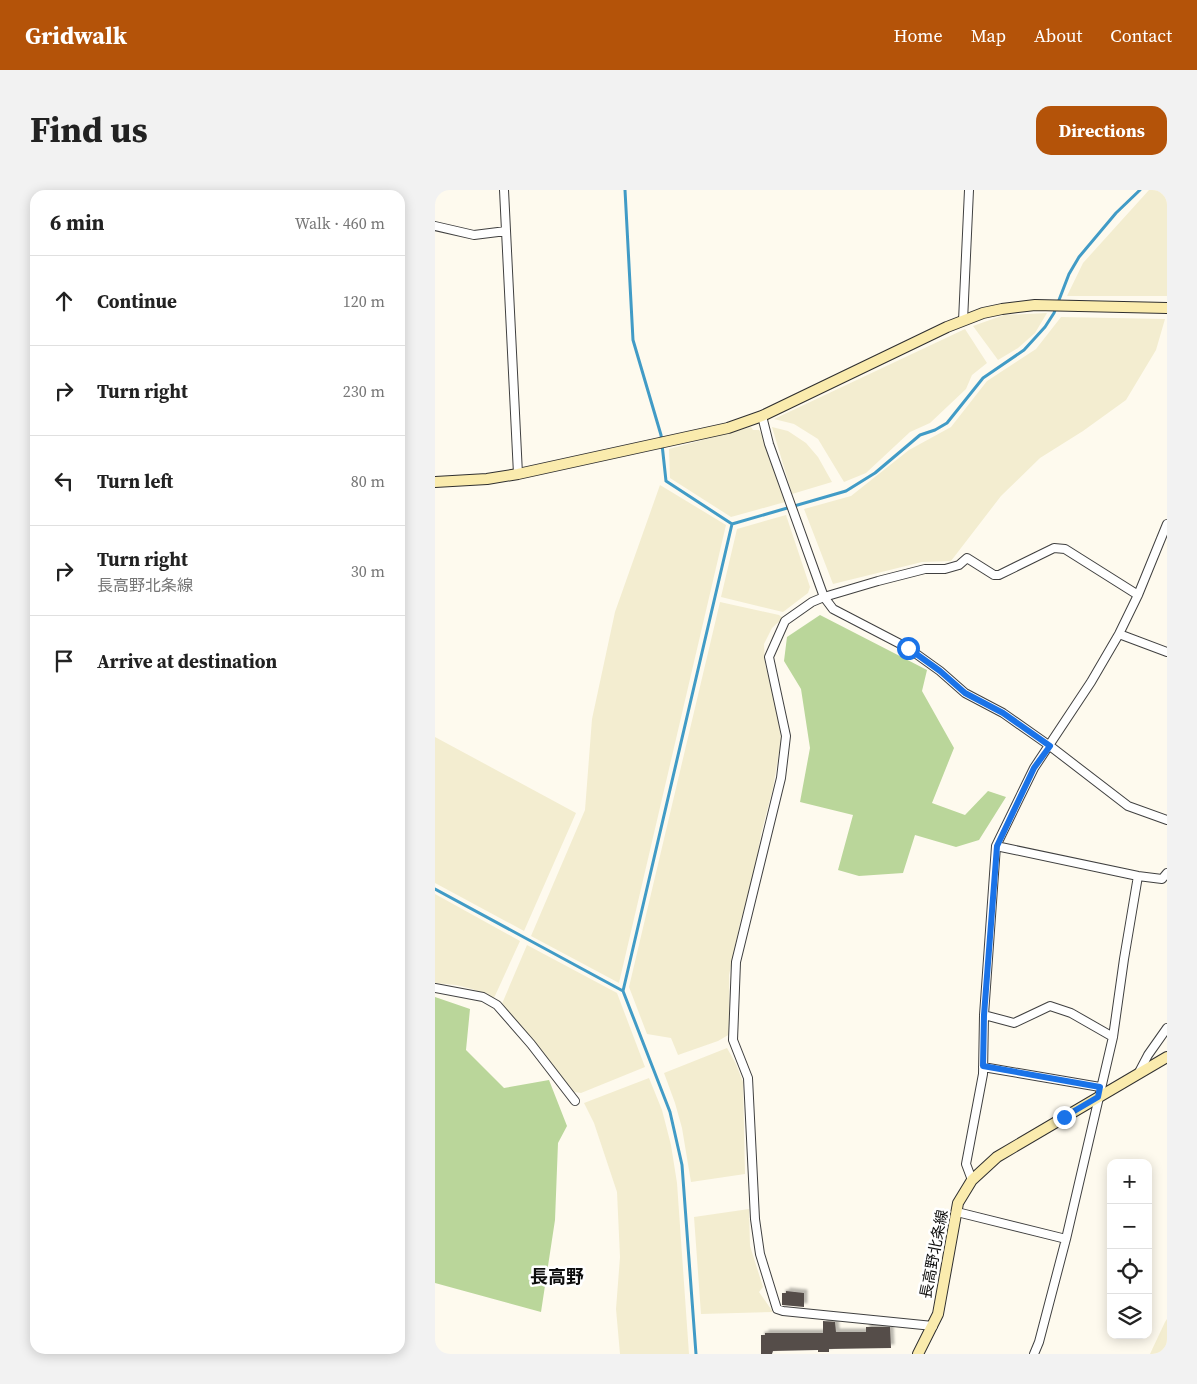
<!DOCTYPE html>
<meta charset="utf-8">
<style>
body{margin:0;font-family:"Source Serif 4","Noto Sans JP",serif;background:#f2f2f2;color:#222}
.controls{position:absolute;right:15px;bottom:15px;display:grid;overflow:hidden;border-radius:10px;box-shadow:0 2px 12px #0003}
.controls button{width:45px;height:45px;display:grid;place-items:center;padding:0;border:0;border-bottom:1px solid #e0e0e0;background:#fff;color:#222;font:25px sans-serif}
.stop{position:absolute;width:15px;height:15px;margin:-11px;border:4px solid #1a73e8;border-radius:50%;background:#fff}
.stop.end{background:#1a73e8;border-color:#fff;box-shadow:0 1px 5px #0008}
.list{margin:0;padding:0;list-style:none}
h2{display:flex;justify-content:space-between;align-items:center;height:65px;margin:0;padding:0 20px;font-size:21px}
h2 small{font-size:16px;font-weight:400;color:#767676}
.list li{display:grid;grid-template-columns:32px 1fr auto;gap:15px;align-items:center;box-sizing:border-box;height:90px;padding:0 20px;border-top:1px solid #e0e0e0}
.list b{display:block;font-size:19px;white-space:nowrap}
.list p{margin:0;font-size:16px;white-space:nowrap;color:#767676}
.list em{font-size:16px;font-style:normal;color:#767676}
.icon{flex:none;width:28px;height:28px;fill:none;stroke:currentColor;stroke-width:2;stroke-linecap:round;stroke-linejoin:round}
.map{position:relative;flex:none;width:732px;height:1164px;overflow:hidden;border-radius:15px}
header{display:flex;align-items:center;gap:30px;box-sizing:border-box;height:70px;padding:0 25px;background:#b45309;color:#fff}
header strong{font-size:24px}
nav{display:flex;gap:28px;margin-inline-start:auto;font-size:18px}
.intro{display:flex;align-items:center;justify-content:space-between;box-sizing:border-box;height:120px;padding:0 30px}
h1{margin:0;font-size:35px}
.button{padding:12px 22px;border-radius:15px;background:#b45309;color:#fff;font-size:18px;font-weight:700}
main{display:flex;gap:30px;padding:0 30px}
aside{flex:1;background:#fff;border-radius:15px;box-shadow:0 2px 12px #0003}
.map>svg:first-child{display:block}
.farmland{fill:#f3edd0}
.forest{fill:#bad69a}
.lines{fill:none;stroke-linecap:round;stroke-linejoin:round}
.stream{stroke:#419bc6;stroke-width:3}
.building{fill:#554d4a;filter:url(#shadow)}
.street-casing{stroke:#404040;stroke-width:10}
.secondary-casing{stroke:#2f2f2f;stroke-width:12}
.street{stroke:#fff;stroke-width:8}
.secondary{stroke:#faebad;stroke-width:10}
.route{stroke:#1a73e8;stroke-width:6}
.labels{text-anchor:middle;stroke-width:5;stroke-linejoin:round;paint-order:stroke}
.street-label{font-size:15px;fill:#0d0d0d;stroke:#fff}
.quarter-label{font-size:18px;font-weight:bold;fill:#0d0d0d;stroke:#fff}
</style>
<header>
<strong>Gridwalk</strong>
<nav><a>Home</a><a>Map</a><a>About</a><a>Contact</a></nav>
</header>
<div class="intro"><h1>Find us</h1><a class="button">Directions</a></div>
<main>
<aside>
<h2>6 min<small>Walk · 460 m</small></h2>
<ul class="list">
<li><svg class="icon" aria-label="ahead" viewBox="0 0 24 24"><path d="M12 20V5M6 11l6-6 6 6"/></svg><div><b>Continue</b></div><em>120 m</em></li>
<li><svg class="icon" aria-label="right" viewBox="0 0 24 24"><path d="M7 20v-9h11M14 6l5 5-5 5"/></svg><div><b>Turn right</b></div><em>230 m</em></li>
<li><svg class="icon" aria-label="left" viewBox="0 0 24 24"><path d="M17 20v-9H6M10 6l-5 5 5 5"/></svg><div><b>Turn left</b></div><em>80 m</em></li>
<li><svg class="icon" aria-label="right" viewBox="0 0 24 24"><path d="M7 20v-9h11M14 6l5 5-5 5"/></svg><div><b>Turn right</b><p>長高野北条線</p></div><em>30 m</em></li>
<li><svg class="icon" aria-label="arrive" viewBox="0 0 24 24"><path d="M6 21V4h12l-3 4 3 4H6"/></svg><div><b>Arrive at destination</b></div></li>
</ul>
</aside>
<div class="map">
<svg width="732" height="1164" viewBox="0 0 732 1164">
<defs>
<filter id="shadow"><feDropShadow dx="3.5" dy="-3.5" stdDeviation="1" flood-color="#0004"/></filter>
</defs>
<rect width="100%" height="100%" fill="#fefaee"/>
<path class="farmland" d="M714,0H732V106H632L648,73Z
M612,123L600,143L583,158L563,170L538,136L569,125Z
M626,127L730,129L721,160L691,210L648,241L605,268L566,306L516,371L487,372L398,394L369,319L416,306L474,260L516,237L552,191L601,159Z
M530,139L552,173L537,185L531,199L495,233L475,242L431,283L409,292L383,249L359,234L339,229Z
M316,237L318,240H324L327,245L350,312L296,327L235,288L234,259Z
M337,237L353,241L371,253L383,267L397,292L357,304Z
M225,295L291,335L184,793L96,746L150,620L157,529L180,422Z
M351,325L375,397L373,403L348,422L286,407L302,339Z
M285,412L344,425L348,428L337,438L329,454L330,474L342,517L346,551L338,598L326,644L318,693L306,729L294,785L295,844L283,851L243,865L236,848L212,844L194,797Z
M0,547L141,623L89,741L0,693Z
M0,704L85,751L59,808L37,799L21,795L0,793Z
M92,755L182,803L210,877L146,903L139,902L66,816Z
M292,858L301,874L308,892L310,984L256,992L247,938L240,913L229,883Z
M214,888L227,920L236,955L242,993L254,1164H185L181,1119L185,1067L182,1002L159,933L149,913Z
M314,1019L315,1056L328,1097L324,1102L338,1122L266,1124L259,1027Z
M732,1129V1164H715L730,1132Z"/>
<path class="forest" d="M385,425L492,480L487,501L519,558L497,613L530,625L553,601L571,607L544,650L521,657L480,645L468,683L424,686L403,680L418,625L365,612L375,558L366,499L349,471L352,447Z
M0,807L35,819L31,860L69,898L114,890L132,936L123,953L120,1030L106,1122L0,1093Z"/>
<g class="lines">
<path class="stream" d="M190,0L198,150L226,245L231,291L297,334
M0,699L188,801L235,922L247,975L261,1164
M188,801L297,334L411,301L440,283L485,245L500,240L512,233L548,188L589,160L610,137L619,123L634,84L644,67L681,23L705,0"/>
</g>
<path class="building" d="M351,1101L369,1103V1117L347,1115V1103H351Z
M388,1131L400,1132L401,1142H431V1137H455L456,1158L394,1159V1162H383V1160L338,1161L337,1164H326V1145H330V1143H388Z"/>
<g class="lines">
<g class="street-casing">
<path id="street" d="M69,0L83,284
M0,36L39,45L71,41
M528,131L534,0
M327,226L334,254L385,396L389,407L398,419L473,458L505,481L530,503L568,523L615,556L693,616L732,630
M684,444L732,462
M561,656L703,686L727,689L732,683
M0,798L48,807L62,815L96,854L140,911
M549,825L579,833L615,816L636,823L678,847
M548,877L665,897
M703,884L713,865L732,838
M537,990L531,974L548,884L549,825L561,656L599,578L656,492L684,444L703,405L732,334
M522,1022L631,1049
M498,1136L348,1121L342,1119L325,1064L320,1029L313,888L298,850L301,772L346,588L351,546L334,467L350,431L377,412L389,407L443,391L490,379H510L524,375L532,368L559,385H564L619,358L630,359L703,405
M599,1164L604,1152L631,1049L678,847L689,769L703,686"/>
</g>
<g class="secondary-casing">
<path id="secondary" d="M0,292L52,289L83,284L293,238L327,226L512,137L548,123L567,119L600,115L732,118
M483,1164L503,1124L523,1013L537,990L562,967L732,867"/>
</g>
<use href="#street" class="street"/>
<use href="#secondary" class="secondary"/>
</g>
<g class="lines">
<path class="route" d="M473,458L505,481L530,503L568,523L615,556L599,578L562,656L549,825L548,876L665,897L663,907L629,927"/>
</g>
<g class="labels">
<g class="street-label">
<text transform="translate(499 1064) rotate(-79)" y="5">長高野北条線</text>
</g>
<g class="quarter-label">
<text x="122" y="1093">長高野</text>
</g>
</g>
</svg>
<div class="controls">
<button>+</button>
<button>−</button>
<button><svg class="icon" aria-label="locate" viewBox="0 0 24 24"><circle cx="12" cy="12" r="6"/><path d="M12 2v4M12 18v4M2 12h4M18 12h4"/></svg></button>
<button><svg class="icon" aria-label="layers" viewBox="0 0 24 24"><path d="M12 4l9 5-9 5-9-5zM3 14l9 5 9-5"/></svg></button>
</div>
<div class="stop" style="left:473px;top:458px"></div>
<div class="stop end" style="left:629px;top:927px"></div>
</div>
</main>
